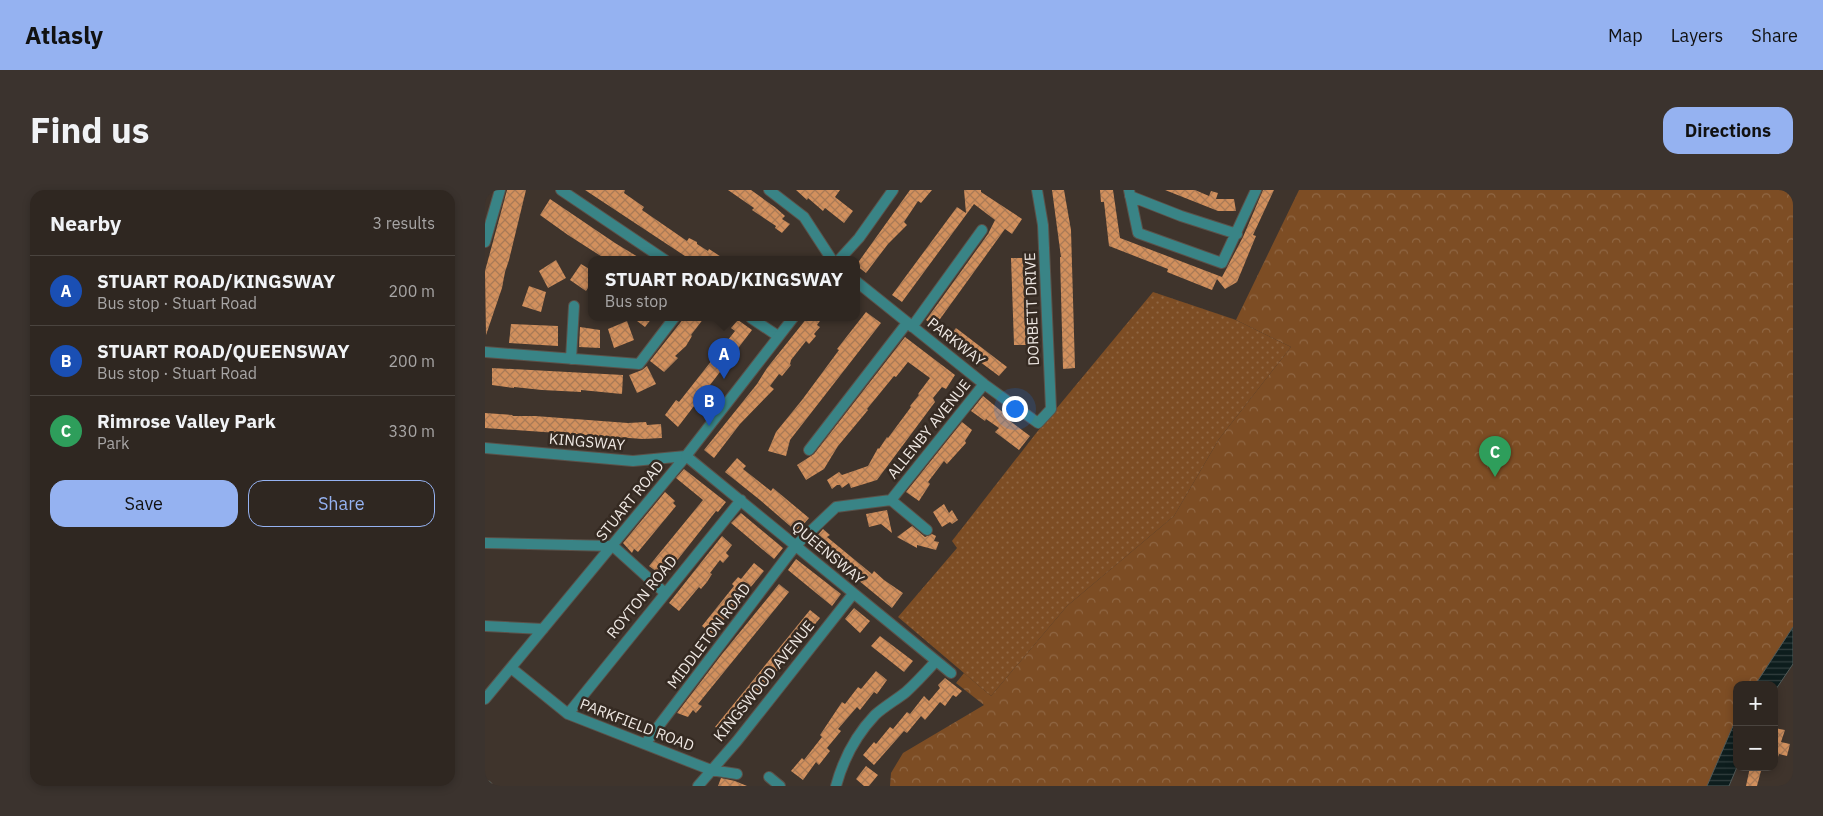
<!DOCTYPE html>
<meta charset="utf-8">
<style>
body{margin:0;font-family:"IBM Plex Sans",sans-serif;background:#3b332e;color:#f1f3f6}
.controls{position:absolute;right:15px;bottom:15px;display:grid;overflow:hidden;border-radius:10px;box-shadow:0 2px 8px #0003}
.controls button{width:45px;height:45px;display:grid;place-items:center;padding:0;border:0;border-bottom:1px solid #4a443f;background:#2f2721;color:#f1f3f6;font:25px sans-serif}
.you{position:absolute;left:529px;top:218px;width:18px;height:18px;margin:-12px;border:4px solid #fff;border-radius:50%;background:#1a73e8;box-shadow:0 0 0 8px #1a73e833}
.badge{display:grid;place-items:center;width:32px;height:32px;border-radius:50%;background:#95b2f1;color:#fff;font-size:16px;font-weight:700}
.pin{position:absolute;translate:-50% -41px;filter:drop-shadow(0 1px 2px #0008)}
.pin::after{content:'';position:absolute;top:26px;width:18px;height:15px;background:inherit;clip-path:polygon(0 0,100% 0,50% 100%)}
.popup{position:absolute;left:103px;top:66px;width:272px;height:65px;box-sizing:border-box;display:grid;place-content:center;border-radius:10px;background:#2f2721;filter:drop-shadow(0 1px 4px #0005);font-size:16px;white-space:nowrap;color:#a7a5a5}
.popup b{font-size:19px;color:#f1f3f6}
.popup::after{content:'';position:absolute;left:50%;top:100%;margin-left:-10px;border:10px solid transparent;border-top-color:#2f2721}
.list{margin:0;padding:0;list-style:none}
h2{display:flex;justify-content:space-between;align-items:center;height:65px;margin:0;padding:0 20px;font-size:21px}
h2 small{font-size:16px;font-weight:400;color:#a7a5a5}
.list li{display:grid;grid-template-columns:32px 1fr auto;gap:15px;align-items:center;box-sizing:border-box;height:70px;padding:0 20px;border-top:1px solid #4a443f}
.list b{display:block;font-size:19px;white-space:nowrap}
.list p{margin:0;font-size:16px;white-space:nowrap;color:#a7a5a5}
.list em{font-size:16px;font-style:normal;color:#a7a5a5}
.actions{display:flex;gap:10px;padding:15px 20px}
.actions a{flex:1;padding:11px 0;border:1px solid #95b2f1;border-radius:15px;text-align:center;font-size:18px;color:#95b2f1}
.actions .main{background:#95b2f1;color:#111}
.map{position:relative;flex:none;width:1308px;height:596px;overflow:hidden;border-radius:15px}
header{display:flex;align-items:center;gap:30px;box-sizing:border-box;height:70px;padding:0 25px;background:#95b2f1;color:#111}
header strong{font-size:24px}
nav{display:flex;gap:28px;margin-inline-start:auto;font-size:18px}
.intro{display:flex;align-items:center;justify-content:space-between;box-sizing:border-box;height:120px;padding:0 30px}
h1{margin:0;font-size:35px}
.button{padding:12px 22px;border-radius:15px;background:#95b2f1;color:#111;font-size:18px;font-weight:700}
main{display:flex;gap:30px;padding:0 30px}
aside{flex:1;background:#2f2721;border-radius:15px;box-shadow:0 2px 8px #0003}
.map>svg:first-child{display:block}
.park{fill:url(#park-crowns)}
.garden{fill:url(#garden-dots)}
.water{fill:url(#water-rules);stroke:#515a58}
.building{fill:url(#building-cross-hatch)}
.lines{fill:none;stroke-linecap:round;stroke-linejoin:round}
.minor-casing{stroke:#5b5149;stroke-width:12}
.tertiary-casing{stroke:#5b5149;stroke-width:12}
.minor{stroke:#398486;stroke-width:10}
.tertiary{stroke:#398486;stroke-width:10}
.labels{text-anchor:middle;stroke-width:5;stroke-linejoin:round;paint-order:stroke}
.street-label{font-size:15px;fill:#efe8e3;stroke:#352a22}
</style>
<header>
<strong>Atlasly</strong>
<nav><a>Map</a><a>Layers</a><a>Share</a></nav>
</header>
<div class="intro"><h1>Find us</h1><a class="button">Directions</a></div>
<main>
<aside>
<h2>Nearby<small>3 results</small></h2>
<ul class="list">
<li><span class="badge" style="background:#1a4fb4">A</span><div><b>STUART ROAD/KINGSWAY</b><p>Bus stop · Stuart Road</p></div><em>200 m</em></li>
<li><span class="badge" style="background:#1a4fb4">B</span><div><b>STUART ROAD/QUEENSWAY</b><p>Bus stop · Stuart Road</p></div><em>200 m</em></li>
<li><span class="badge" style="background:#2e9e5b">C</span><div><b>Rimrose Valley Park</b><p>Park</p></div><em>330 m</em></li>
</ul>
<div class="actions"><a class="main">Save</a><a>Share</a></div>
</aside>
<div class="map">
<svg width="1308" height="596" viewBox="0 0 1308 596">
<defs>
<pattern id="park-crowns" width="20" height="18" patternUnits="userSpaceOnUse" patternTransform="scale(1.25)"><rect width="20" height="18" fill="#7d4d24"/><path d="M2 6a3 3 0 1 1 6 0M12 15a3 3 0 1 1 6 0" fill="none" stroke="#906744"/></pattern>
<pattern id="garden-dots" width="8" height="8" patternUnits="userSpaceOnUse" patternTransform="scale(1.25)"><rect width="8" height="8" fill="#7d4d24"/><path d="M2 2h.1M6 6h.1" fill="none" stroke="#906744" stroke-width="1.8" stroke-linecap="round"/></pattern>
<pattern id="water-rules" width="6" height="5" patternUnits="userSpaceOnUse" patternTransform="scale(1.25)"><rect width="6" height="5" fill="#0d1d1d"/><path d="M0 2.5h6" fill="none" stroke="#313e3e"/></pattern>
<pattern id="building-cross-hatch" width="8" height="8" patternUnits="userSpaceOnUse" patternTransform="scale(1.25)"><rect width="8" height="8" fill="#d2905d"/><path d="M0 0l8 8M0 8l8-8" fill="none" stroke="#a97a56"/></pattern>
</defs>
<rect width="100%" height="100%" fill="#3f342c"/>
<path class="park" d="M814,0H1308V454L1282,495H1252V555L1235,596H405L406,583L418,563L499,515L471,493L479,483L506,506L582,416L689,326L734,249L806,157L751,130Z"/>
<path class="garden" d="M668,102L751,130L806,157L734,249L689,326L582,416L506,506L413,427L472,358L467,351L552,242Z"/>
<path class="water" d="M1308,437V474L1289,502V495H1270Z
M1252,527V577L1244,596H1222Z"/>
<path class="building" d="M22,0H41L24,70L20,82L17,98L1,145L0,81Z
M100,0H140L139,3L159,17L157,20L202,51L204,48L212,52V54L223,61L224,59L241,70H219L214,67L212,70H206Z
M243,0H266L291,18L300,26L297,29L305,34L297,43L290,38L291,36L267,20L269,18Z
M311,0H355L350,7L368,21L359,33L340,18L338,21L323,8L322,10Z
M425,0H447L436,13L433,11L419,32L422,35L403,54L381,83L372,76V74Z
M479,0H496V2L537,29L527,44L520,39L450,136L441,130L503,44L510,30L489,14L417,112L407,105L472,17L481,23Z
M567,0H579L586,40L590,178L578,179L575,67H576Z
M615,0H628L635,48L737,87L758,47L778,0H789L768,45L771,46L752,92L740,99L732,89L727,100L682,82L683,79L624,56L619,12H616Z
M680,0H710L724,6L726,1L733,3L731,9H749L751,21H733Z
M65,9L130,53L158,70H122L83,45L55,25Z
M526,68H538L541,155H529Z
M71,70L81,88L63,98L54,81Z
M96,74L106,80V93L101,101L85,90Z
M44,96L61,102L56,122L37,116Z
M381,122L396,133L305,250L301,266L283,261L291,242L317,210L354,160L352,159Z
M148,128H167L160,137Z
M199,128H219L206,145L207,146L201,156L190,166L193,168L179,182L165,171Z
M322,128H337L332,135L335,137L329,144L331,146L324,154L321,151L306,170L305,174L306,175L297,186L294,184L285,196L289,199L255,234L229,268L219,260L272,194L282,178Z
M253,130L267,140L193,237L180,225L191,210L194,212L250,141L246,138Z
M142,131L149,150L129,158L123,139Z
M26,134L73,136V156L24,153Z
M95,137L115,140V158L94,157Z
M471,138L522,177L514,186L463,148Z
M420,147L470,185L461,199L457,197L448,208L450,212L392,290L366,298L364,293L357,298L355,295H352L347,299L342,290L354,282L357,285L383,276L393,258L394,259L402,247L403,248L426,217L425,216L434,205L433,204L445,188L423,172L411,187L409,186L382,219L383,220L353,256L339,279L321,290L312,275L329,264Z
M162,176L171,194L152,203L144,185L157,180Z
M7,178L138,185L137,204L96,200V202L57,200L29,197V198L7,195Z
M498,206L526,229L525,231L545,246L534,260L510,242L514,238L501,229L500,231L486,221Z
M0,223L28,225L27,226H50L143,233L161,232L162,235L176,234L177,248L158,249L0,238Z
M477,232L487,240L480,251L481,253L462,274L459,271L443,292L445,294L434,311L421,302Z
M252,268L261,276L258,279L286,301L288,298L324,328L312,342L275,310L240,282Z
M199,279L241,312L233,322L231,321L179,387L164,376L218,310L191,288Z
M180,302L190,311L188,313L191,316L153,362L149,359L147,363L138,353Z
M459,314L464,323L467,320L473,330L467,334L465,332L457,337L448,322Z
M402,320L407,343L396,334L384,337L381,324Z
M256,323L298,358L289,369L246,333Z
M427,336L440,347L447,344L451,346L449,351L454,352L451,360L432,355V358L412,347Z
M338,339L345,345L342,347L387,384L389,381L399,390L418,403L407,418L327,352Z
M237,346L247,355L241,363L244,366L238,373L235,370L225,383L227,384L222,392L216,399L214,397L194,421L184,413Z
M311,369L356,404L347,416L303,380Z
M269,373L279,381L227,444L217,436L249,396L247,394L253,387L256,389Z
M294,394L304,402L213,514L217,516L211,523L208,520L203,527L192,523L237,464Z
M369,418L385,431L375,443L360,429Z
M325,420L335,428L259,522L242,542L230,537Z
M395,446L428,471L419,482L386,456Z
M391,481L402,490L392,504L389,502L375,520L372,517L353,539L356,541L342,558L345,561L334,575L331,572L318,590L306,581L317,568L319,570L337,547L335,545L357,512L360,514L373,497L376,499Z
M460,488L477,501L471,507L468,505L460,516L455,512L440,530L436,526L422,543L419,541L389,575L378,565L389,552L391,554L405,537L408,539L422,522L425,524L439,506L444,511L455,498L453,495Z
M1289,538L1300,540L1296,552L1305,554L1302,566L1294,564L1292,570L1289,569Z
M381,576L393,585L384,596H379L371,589Z
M1265,577H1277L1272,596H1261Z
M236,588L250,591L262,596H233Z"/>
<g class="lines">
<g class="minor-casing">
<path id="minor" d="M76,0L180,70
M284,0L319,27L347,70
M644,0L653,43L737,73L771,0
M645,6L696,26L752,44
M0,52L15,0
M372,92L499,194L553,233L566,219L558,35L552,0
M266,128L293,146
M427,137L497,40
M0,162L154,174L189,128
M86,169L89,116
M0,258L148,271L201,266
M324,260L422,133
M201,266L466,483
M406,310L442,340
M0,353L128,356L180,403
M0,436L58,439
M26,478L83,524L226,580L252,584
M0,509L201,266
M83,524L256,310
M160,554L311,355L351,317L406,310L499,194
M284,587L295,596
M0,595L2,596
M213,596L252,551L368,404
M351,596C358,570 371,545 390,525C400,516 411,510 421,502C432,492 441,482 451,471"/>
</g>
<g class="tertiary-casing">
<path id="tertiary" d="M354,70L374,48L408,0
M201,266L308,128"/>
</g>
<use href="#minor" class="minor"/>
<use href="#tertiary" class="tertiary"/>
</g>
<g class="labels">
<g class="street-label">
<text transform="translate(547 119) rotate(-92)" y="5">DORBETT DRIVE</text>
<text transform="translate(471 152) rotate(38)" y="5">PARKWAY</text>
<text transform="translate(444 239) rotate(-51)" y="5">ALLENBY AVENUE</text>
<text transform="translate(102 252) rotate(5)" y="5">KINGSWAY</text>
<text transform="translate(145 311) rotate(-51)" y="5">STUART ROAD</text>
<text transform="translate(343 363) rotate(40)" y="5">QUEENSWAY</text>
<text transform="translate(157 407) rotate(-51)" y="5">ROYTON ROAD</text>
<text transform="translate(224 446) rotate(-53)" y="5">MIDDLETON ROAD</text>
<text transform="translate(279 491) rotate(-51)" y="5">KINGSWOOD AVENUE</text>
<text transform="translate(152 535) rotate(21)" y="5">PARKFIELD ROAD</text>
</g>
</g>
</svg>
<div class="controls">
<button>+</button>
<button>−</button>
</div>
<div class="you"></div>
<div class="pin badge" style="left:239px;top:189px;background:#1a4fb4">A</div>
<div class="popup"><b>STUART ROAD/KINGSWAY</b>Bus stop</div>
<div class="pin badge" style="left:224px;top:236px;background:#1a4fb4">B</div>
<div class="pin badge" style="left:1010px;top:287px;background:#2e9e5b">C</div>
</div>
</main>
